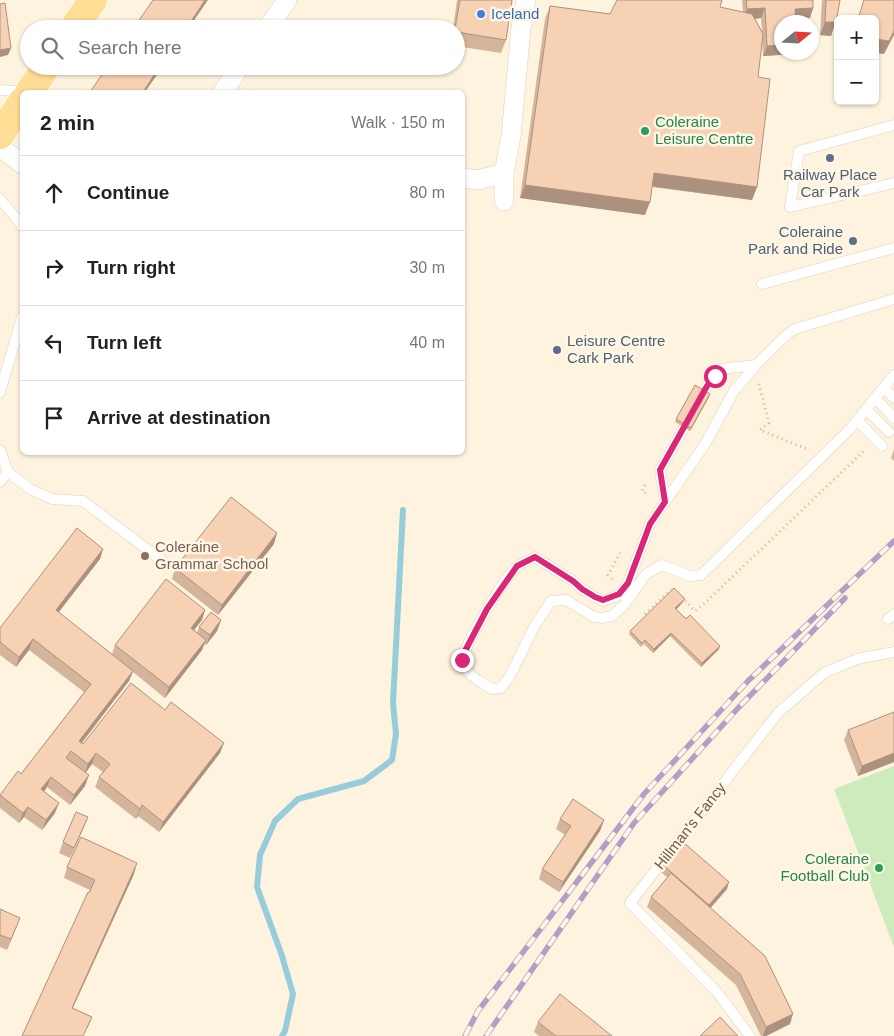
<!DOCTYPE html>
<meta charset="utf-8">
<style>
body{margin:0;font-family:Arial,sans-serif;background:#f2f2f2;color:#222}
.controls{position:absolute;right:15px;top:15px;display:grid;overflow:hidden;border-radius:8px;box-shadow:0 1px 4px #0004}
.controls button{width:45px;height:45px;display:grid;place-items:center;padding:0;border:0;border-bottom:1px solid #e0e0e0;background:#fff;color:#222;font:25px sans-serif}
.compass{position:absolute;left:774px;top:15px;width:45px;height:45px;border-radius:50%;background:#fff;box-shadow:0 1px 4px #0004;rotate:72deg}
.stop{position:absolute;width:15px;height:15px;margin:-11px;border:4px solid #db2777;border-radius:50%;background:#fff}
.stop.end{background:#db2777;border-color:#fff;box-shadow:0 1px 5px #0008}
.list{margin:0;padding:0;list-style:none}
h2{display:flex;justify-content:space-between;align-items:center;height:65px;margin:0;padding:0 20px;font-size:21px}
h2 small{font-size:16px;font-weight:400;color:#767676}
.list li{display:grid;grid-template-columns:32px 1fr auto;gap:15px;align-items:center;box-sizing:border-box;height:75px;padding:0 20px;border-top:1px solid #e0e0e0}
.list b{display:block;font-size:19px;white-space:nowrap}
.list em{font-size:16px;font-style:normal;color:#767676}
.icon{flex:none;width:28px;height:28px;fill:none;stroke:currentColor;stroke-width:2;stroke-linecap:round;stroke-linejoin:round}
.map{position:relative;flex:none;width:894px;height:1036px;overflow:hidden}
.search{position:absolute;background:#fff;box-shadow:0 1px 4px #0004;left:20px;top:20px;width:445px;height:55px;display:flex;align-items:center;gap:12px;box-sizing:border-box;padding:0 18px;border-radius:28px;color:#767676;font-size:19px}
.panel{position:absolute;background:#fff;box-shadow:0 1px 4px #0004;left:20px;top:90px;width:445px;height:365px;border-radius:8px}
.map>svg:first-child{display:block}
.green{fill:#cdecbc}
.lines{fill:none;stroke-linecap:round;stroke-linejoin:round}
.stream{stroke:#97cddb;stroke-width:6}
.lane-casing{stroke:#e3cfba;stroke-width:11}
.street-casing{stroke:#e3cfba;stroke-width:20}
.primary-casing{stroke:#fff;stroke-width:29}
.path{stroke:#dab597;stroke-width:3;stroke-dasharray:1 4;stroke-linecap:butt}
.lane{stroke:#fff;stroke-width:10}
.street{stroke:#fff;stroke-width:19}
.primary{stroke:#ffdd94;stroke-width:28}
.rail-casing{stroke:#b69dc7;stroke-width:5.5}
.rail{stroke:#fff7e6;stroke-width:4;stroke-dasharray:11;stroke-linecap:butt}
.wall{fill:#d4b49b;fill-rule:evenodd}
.shaded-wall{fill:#ac927e}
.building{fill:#f6d1b4;stroke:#ac927e}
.route{stroke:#db2777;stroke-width:6}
.shop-dot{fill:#3f7fe0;stroke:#fff7e6;stroke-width:2}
.leisure-dot{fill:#2e9e5b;stroke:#fff7e6;stroke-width:2}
.service-dot{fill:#5c6f8a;stroke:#fff7e6;stroke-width:2}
.education-dot{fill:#8d6e63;stroke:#fff7e6;stroke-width:2}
.labels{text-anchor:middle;stroke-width:5;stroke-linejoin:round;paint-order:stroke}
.shop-label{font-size:15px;fill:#366cbe;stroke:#fff7e6;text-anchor:start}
.leisure-label{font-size:15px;fill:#27864d;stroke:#fff7e6;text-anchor:start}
.service-label{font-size:15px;fill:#4e5e75;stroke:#fff7e6}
.education-label{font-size:15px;fill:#785e54;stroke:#fff7e6;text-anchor:start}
.street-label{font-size:15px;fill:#765944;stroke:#fff7e6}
</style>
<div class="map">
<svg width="894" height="1036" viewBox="0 0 894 1036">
<rect width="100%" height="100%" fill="#fef3de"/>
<path class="green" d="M894,766V947L834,789Z"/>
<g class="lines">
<path class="stream" d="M282,1036L285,1031L293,994L282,956L257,887L260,855L275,821L298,799L364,781L392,760L396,734L393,703L403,510"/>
<g class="lane-casing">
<path id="lane" d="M0,90L15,91L28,89
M894,125L799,151L790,207L894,183
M0,199L22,225V227
M762,284L894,248
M894,299L795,329L785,336L756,365L734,391L705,444L650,524L628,583L619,595L603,601L595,597L582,589L573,581L535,557C530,560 523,562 518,566C507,573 461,649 463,661C464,675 482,682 492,689L501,688L510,676L534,627L551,601L566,600L594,617L602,618L612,616L624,605L646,574L662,565L690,576L701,575L850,429L894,375
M884,388L894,398
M0,392L22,317
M875,398L894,418
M698,402L707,386L720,369L756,365
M866,409L889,432
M857,420L882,446
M0,450L8,472L30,489L52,499L83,501L164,562
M0,482L8,472
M665,502L660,470L690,417
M888,619L894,614
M750,1036L716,991L630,903L778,713L824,673L857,659L894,652"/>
</g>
<g class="street-casing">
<path id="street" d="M267,29L287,0
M223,92L240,66
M0,147L22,164
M462,178L478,180L504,173L511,136L521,28L526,0
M504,201V173"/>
</g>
<g class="primary-casing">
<path id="primary" d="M73,29L93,0
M29,92L47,66
M0,135L22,102"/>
</g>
<path class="path" d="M759,384L769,423L760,430L807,449
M645,485L642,491L648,495
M612,579L608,575L620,553
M682,597L695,611L708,600L866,449
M645,614L672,589"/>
<use href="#lane" class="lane"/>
<use href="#street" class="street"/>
<use href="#primary" class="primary"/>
<g class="rail-casing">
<path id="rail" d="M465,1036L478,1011L644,794L748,681L894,541
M486,1036L634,823L739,707L845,598"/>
</g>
<use href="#rail" class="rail"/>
</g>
<path class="wall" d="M457,0H512L506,40L501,53L456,46V29H453Z
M742,0H813V8L810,18L796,19L794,54L763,56L762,40L758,77L757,187L752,200L652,187L645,215L520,198L545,19L550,6L610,14L720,7L743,12ZM761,18L762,31L755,19Z
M822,0H840L831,36L820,35Z
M709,397L690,431L675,422L676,419Z
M894,449V461L891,458Z
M274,544L218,615L172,579L175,568Z
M103,549L100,559L58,612L112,654L115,645L205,610L202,620L194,630L197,633L199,627L221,620L217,631L206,645L204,644L202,650L165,698L133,672L129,681L82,743L83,744L220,753L159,832L138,816L136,819L95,787L99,777L103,772L92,764L85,773V786L70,805L47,787L44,792L55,813L42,830L24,817L19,823L0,808V795L21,774L84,692L29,650L16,667L0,655V628Z
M683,602L676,609L719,649L701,667L670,636L653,653L644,644L641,647L629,634L630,631Z
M894,712V762L858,776L844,740L848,730Z
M560,819L604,820L600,831L559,892L539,879L542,869L565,835L556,829Z
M84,827L70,858L59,853L63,842Z
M663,865L727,889L710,908L790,1024L766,1036H761L736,985L647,907L651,897L668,878L661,872Z
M67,867L134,874L73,1008L92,1017L88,1027L22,1036L90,890L64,878Z
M0,909L16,928L7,950L0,947Z
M538,1022L612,1036H539L534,1032Z"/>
<path class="shaded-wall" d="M205,0H208L188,29H186Z
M765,8L761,18L743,20L747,9Z
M813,8L810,18L791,19L795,9Z
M825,22H836L831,36L820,35Z
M894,31V35L884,54L875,53V39Z
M782,45V52H794V54L763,56L767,46Z
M11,48L8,55L0,57V50Z
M160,66H163L145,92H143Z
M654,173L757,187L752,200L649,186Z
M525,185L650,202L645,215L520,198Z
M710,394L709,397L690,431L691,428Z
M277,533L274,544L218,615L222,605Z
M103,549L100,559L52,621L56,610Z
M685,599L683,602L674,612L675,608Z
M205,610L202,620L187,639L191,628Z
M221,620L217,631L206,645L210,635Z
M671,633L670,636L653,653L654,649Z
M33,639L29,650L16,667L19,657Z
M206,640L202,650L165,698L169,687Z
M720,646L719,649L701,667L702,663Z
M133,671L129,681L75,751L79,741Z
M224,743L220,753L159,832L163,822Z
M96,753L92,764L84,775L88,764Z
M894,753V762L858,776L862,766Z
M89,775L85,786L70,805L74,795Z
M51,777L47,787L38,800L41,789Z
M59,803L55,813L42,830L46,820Z
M142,805L138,816L136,819L140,809Z
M28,807L24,817L19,823L23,813Z
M88,817L84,827L70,858L74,848Z
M604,820L600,831L559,892L563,882Z
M137,863L134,874L68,1018L72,1008Z
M729,882L727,889L707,912L709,905Z
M20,918L16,928L7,950L11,939Z
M793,1014L790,1024L766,1036H763L766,1027Z"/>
<path class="building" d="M153,0H205L186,29H133Z
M460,0H512L506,40L456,32V29H455Z
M617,0H722L720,7L752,14L763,34L758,77L770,79L757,187L654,173L650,202L525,185L550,6L610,14Z
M746,0H813V8L795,9L796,22H782V45L767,46L765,8L747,9Z
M826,0H840L836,22H825Z
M864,0H894V31L889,41L875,39V19H858Z
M5,3L11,48L0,50V4Z
M108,66H160L143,92H90Z
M695,385L710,394L691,428L676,419Z
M231,497L277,533L222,605L175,568Z
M77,528L103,549L56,610L133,671L79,741L83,744L131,683L165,710L171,702L224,743L163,822L142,805L140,809L99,777L110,764L96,753L88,764L71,751L66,758L89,775L74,795L51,777L41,789L59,803L46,820L28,807L23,813L0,795L18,771L21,774L91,684L33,639L19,657L0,642V628Z
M166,579L205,610L191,628L206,640L169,687L115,645Z
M674,588L685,599L675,608L686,619L690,615L720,646L702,663L671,633L654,649L645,640L642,643L630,631Z
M211,612L221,620L210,635L199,627Z
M894,712V753L862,766L848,730Z
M573,799L604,820L563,882L542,869L571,826L560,819Z
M76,812L88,817L74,848L63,842Z
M81,837L137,863L72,1008L92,1017L83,1036H22L88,892L89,893L95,880L67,867Z
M683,842L729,882L709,905L663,865Z
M671,873L765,956L793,1014L766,1027L740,974L651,897Z
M0,909L20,918L11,939L0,935Z
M560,994L612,1036H556L538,1022Z
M720,1017L738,1036H700Z"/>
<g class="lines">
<path class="route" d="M462,660L465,651L487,609L517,566L535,557L573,581L582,589L595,597L603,600L619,594L628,583L650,524L665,502L660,470L707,386L715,376"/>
</g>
<circle class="shop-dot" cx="481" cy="14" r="5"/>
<g class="leisure-dot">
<circle cx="645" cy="131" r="5"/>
<circle cx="879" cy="868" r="5"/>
</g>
<g class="service-dot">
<circle cx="830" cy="158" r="5"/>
<circle cx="853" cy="241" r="5"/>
<circle cx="557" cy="350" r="5"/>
</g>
<circle class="education-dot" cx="145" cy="556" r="5"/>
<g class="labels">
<g class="shop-label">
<text x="491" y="19">Iceland</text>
</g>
<g class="leisure-label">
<text x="655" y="127">Coleraine<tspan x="655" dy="17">Leisure Centre</tspan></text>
<text x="869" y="864" text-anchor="end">Coleraine<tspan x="869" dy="17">Football Club</tspan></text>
</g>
<g class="service-label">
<text x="830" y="180">Railway Place<tspan x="830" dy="17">Car Park</tspan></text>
<text x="843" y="237" text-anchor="end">Coleraine<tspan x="843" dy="17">Park and Ride</tspan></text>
<text x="567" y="346" text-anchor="start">Leisure Centre<tspan x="567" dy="17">Cark Park</tspan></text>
</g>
<g class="education-label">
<text x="155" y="552">Coleraine<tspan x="155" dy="17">Grammar School</tspan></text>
</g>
<g class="street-label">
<text transform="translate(690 826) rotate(-52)" y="5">Hillman's Fancy</text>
</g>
</g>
</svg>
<div class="controls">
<button>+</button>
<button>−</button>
</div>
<svg class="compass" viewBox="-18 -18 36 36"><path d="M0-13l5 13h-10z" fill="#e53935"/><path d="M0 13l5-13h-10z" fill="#767676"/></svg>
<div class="stop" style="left:715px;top:376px"></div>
<div class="stop end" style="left:462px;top:660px"></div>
<div class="search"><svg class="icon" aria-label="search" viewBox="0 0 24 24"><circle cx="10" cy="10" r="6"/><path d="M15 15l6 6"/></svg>Search here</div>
<section class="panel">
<h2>2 min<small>Walk · 150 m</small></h2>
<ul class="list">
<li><svg class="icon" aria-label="ahead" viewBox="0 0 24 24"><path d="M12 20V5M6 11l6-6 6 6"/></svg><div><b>Continue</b></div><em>80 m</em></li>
<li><svg class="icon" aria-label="right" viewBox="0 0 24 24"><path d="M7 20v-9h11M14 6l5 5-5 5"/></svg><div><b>Turn right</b></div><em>30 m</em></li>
<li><svg class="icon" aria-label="left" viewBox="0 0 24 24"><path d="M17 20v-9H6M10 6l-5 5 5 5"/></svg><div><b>Turn left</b></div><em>40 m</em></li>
<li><svg class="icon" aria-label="arrive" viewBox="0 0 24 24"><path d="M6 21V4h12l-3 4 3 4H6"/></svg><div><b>Arrive at destination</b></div></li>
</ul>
</section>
</div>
